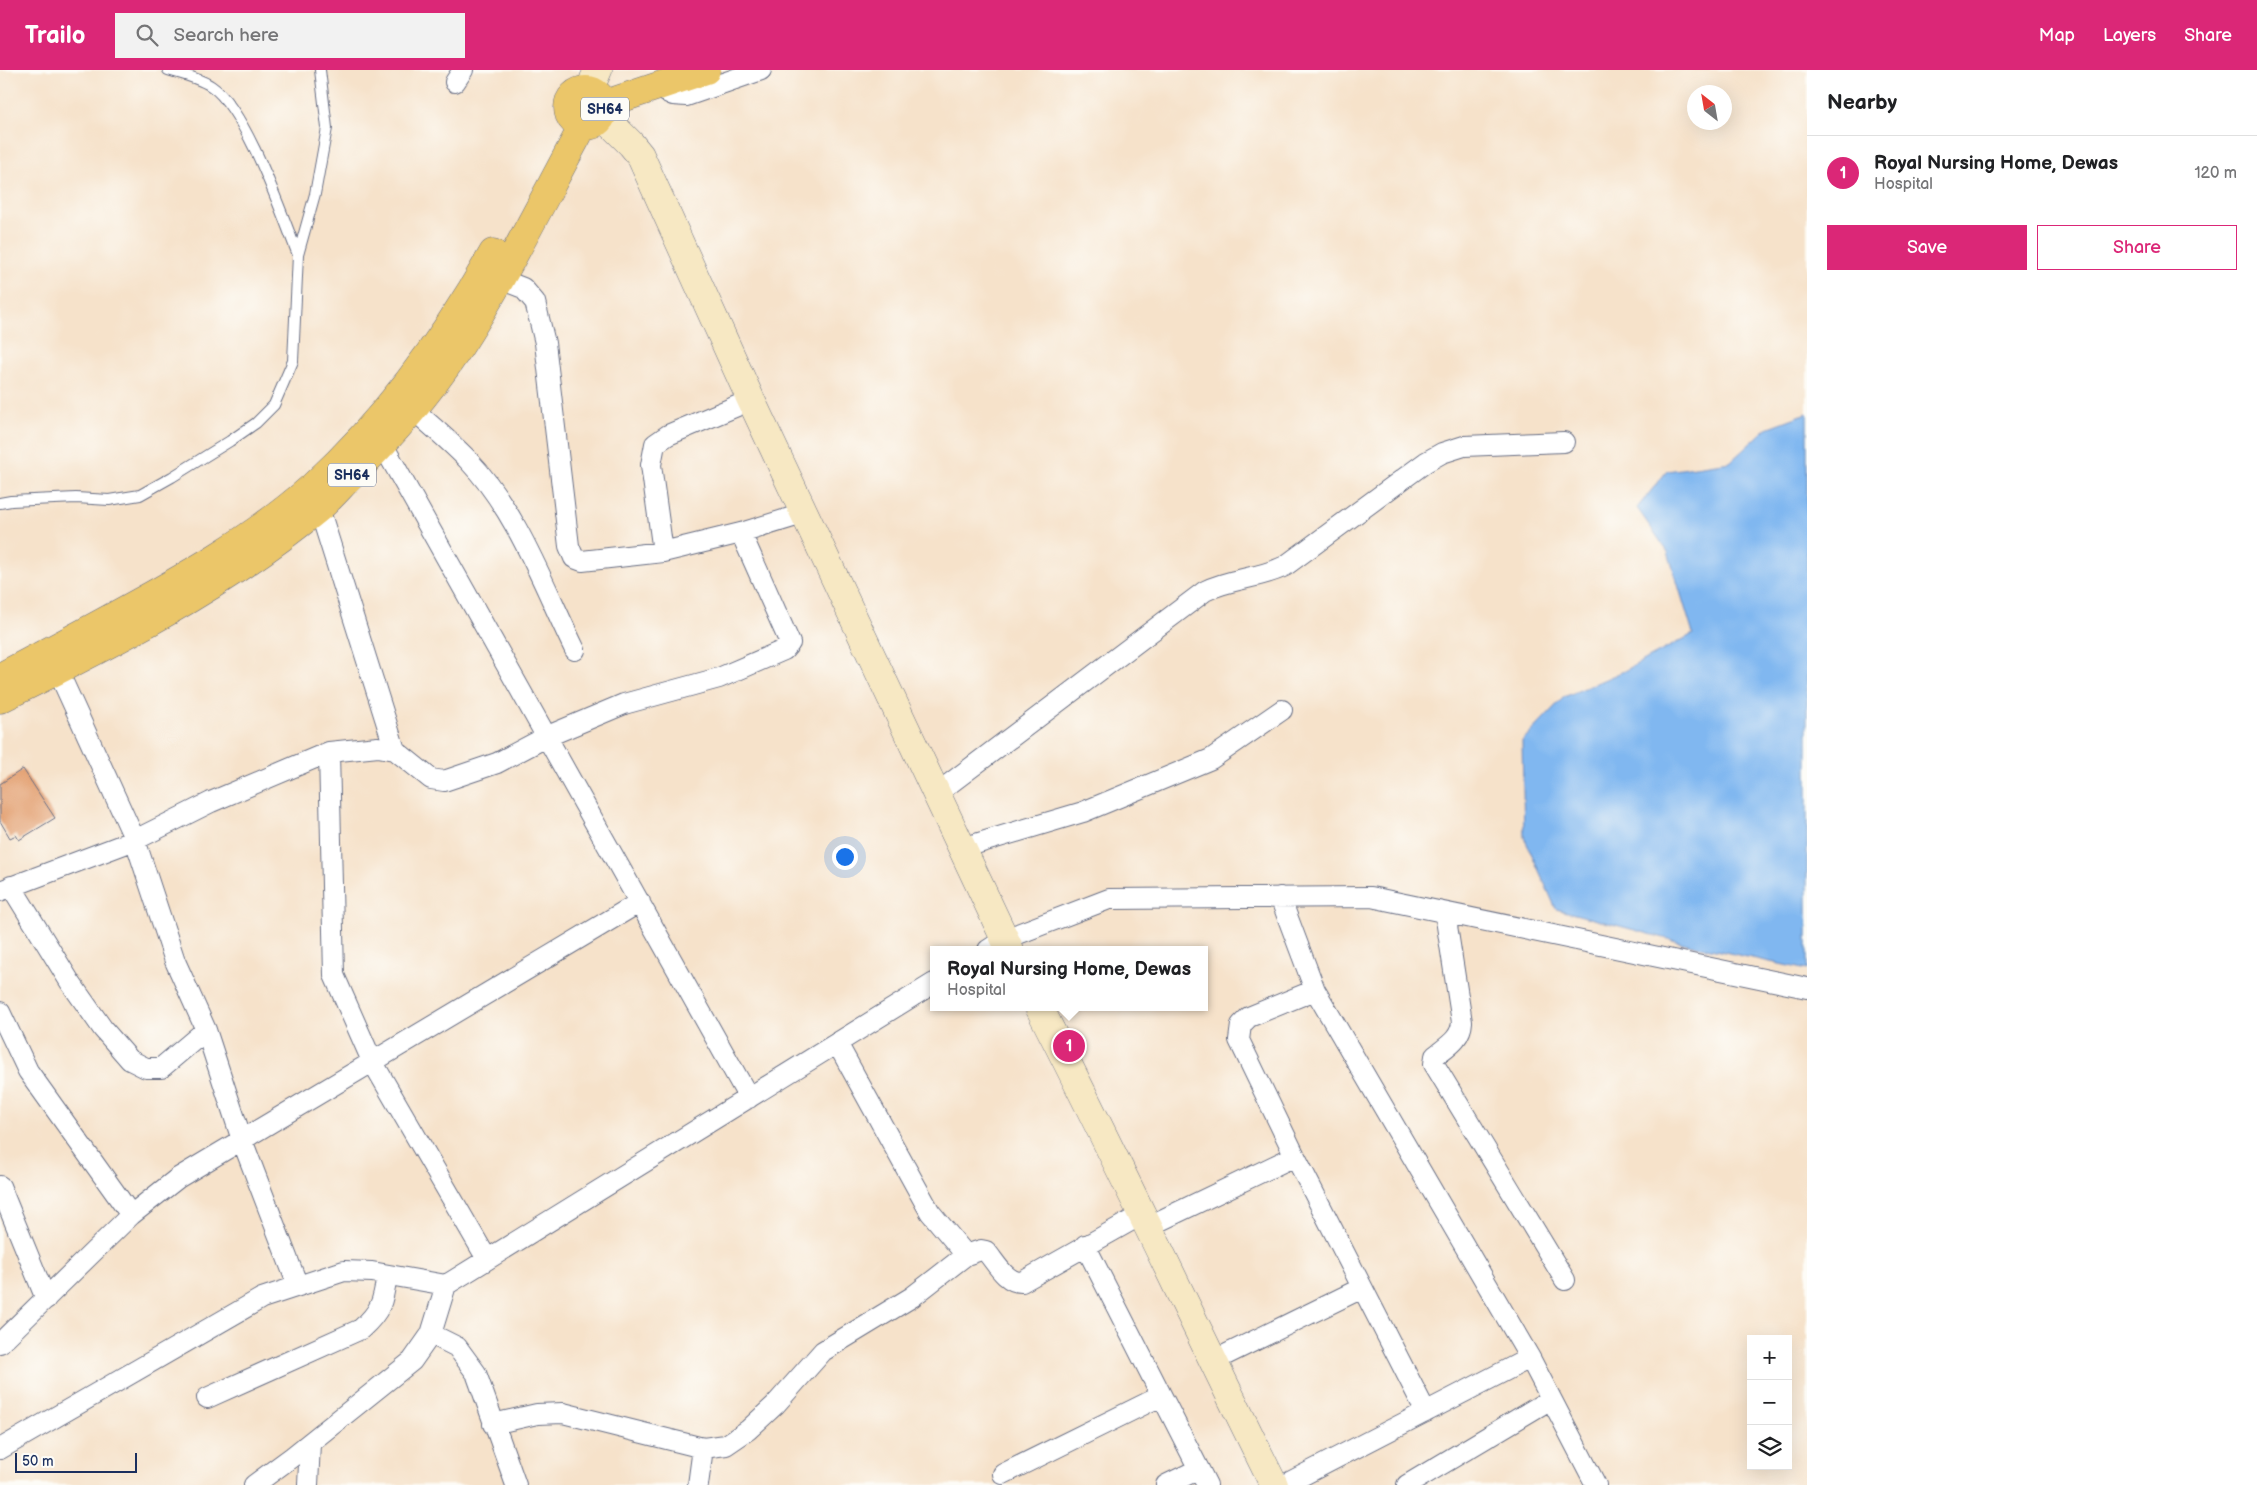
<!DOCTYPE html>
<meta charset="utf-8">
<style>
body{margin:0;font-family:"Balsamiq Sans",sans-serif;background:#f2f2f2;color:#202124}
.controls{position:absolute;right:15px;bottom:15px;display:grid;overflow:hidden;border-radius:0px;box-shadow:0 5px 20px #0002}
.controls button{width:45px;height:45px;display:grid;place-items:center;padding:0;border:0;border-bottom:1px solid #e0e0e0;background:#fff;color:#202124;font:25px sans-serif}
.compass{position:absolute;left:1687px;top:15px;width:45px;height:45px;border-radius:50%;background:#fff;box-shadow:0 5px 20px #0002;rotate:329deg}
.scale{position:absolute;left:15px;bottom:12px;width:122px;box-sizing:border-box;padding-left:5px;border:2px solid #1b2f5e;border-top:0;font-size:14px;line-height:18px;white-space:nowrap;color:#1b2f5e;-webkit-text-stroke:4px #fdfcf7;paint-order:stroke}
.you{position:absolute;left:844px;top:786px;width:18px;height:18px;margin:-12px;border:4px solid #fff;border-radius:50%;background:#1a73e8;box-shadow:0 0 0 8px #1a73e833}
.badge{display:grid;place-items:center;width:32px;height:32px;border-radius:50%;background:#db2777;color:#fff;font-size:16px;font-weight:700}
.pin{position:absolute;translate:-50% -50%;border:2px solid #fff;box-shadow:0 1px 5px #0006}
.popup{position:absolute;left:930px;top:876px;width:278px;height:65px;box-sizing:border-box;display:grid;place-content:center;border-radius:0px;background:#fff;filter:drop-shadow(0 1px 4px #0005);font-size:16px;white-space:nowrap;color:#757577}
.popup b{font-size:19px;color:#202124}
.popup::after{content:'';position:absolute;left:50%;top:100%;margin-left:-10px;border:10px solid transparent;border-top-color:#fff}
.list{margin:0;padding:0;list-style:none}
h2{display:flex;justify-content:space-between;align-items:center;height:65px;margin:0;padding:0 20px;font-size:21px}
h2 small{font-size:16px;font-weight:400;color:#757577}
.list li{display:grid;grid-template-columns:32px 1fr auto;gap:15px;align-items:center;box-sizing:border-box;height:75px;padding:0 20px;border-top:1px solid #e0e0e0}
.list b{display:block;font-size:19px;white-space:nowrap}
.list p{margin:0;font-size:16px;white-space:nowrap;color:#757577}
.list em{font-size:16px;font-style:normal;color:#757577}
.actions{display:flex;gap:10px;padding:15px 20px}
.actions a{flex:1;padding:11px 0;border:1px solid #db2777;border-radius:0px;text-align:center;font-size:18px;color:#db2777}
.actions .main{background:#db2777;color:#fff}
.icon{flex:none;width:28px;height:28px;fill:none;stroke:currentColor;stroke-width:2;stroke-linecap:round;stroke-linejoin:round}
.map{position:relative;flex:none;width:1807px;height:1415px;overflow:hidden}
header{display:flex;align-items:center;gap:30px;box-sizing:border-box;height:70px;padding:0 25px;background:#db2777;color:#fff}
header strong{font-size:24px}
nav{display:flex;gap:28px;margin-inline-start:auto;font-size:18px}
.search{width:350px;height:45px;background:#f2f2f2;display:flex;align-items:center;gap:12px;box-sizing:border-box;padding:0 18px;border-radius:0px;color:#757577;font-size:19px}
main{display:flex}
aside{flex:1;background:#fff}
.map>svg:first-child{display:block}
.water{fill:#80b7f0;stroke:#4e73a7}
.building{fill:#e29c6c}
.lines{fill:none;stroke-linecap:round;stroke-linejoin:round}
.lane-casing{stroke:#686e84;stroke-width:12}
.street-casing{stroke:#686e84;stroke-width:22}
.secondary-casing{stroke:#686e84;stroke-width:29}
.primary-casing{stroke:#686e84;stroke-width:29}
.lane{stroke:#fff;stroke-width:10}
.street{stroke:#fff;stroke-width:20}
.secondary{stroke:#f7e8c3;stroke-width:28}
.primary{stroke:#ebc669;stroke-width:28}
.labels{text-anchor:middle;stroke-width:4;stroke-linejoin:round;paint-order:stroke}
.shield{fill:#fdfcf7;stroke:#5f6c8c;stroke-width:1}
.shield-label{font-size:14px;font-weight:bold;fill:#1b2f5e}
</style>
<header>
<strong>Trailo</strong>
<div class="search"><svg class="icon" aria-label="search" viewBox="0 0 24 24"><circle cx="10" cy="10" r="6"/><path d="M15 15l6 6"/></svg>Search here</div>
<nav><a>Map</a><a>Layers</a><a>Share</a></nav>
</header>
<main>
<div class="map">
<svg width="1807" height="1415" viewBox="0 0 1807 1415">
<rect width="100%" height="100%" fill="#fdfcf7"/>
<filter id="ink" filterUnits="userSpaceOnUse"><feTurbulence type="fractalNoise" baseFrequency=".02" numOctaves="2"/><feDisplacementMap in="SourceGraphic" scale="10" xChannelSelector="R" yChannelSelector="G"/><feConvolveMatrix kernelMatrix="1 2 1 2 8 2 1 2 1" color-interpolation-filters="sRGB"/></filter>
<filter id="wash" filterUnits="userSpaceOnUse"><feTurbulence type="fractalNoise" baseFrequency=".0096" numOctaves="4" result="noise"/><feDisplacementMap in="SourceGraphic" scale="20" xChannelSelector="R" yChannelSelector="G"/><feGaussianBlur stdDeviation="1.12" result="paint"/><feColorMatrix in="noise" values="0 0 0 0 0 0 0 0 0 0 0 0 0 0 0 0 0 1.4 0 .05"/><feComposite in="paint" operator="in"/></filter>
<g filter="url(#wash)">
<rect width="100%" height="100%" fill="#f6e2ca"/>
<path class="water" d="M1807,343V900L1683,873L1556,839L1524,767L1522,671L1564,627L1624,601L1693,564L1668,482L1637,438L1667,401L1730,392L1767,358Z"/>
<g id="blocks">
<path class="building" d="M23,699L55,748L19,770L16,765L10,768L0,751V714Z"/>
</g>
</g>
<g filter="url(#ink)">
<use href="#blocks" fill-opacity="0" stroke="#686e84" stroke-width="1"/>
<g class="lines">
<g class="lane-casing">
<path id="lane" d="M168,0C182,4 199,8 211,16C246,39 282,145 298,185
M0,433L11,431L76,428L109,430L140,425L172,407L230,371L256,353L274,335L293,291L298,185L315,124L327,58L320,0"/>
</g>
<g class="street-casing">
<path id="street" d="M455,12L463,0
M656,17L673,25L686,26L761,0
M500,209L523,218L535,232L545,273L569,476L574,488L582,491L663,482L741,463L806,443
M413,339C431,356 451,372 469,391C518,443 544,517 575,580
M383,375L749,1028
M319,438L395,680
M663,482L651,395L655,374L668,365L751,330
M58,601L135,770L175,891L206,960L242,1070L298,1216
M329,682L334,905L372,991L487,1189
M936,724L1205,521C1231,508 1259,509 1285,496L1426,392L1442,383L1464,376L1564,372
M962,778L1083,742L1211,689L1282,640
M11,816L70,912L103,959L130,990L146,998H161L206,960
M0,821L135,770L211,732L329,682L378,677L395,680L431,709L444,711L497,693L548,666L624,634L719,608L784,580L790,573L741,463
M1280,827L1315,920L1530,1288L1596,1415
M1445,843L1462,952C1461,969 1447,976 1435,986L1434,994L1565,1210
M988,880L1005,869L1109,829L1371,827L1807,918
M1315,920L1249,947L1241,955L1239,970L1295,1086L1426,1342
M0,942L28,1001L131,1145
M837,973L930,1142L966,1185
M0,1116L46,1229
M1147,1157L1295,1086
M1085,1175L1207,1415
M431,1264L457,1277L476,1303L516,1415
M0,1273L131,1145L178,1108L640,832
M1213,1291L1362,1218
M207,1328L361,1259C381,1241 383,1232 387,1205
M493,1354L537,1344L563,1343L703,1378L726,1375L748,1360L775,1335L823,1281L912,1227L966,1185L981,1180L986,1181C996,1193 1006,1213 1022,1212L1141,1145
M0,1379L262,1228L344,1201L372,1202L446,1215
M1003,1404L1161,1326
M254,1415L292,1387L412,1291L431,1264L446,1215L934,913
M308,1415L310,1373
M698,1415L703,1378
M1166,1415L1199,1399
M1284,1415L1530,1288
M1407,1415L1551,1329"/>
</g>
<g class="secondary-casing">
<path id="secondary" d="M594,9L598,0
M603,46L631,74L640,85L751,330L1010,880
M1039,937C1120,1095 1195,1256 1274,1415"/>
</g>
<g class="primary-casing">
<path id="primary" d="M568 38a18 18 0 1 1 36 0a18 18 0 1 1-36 0Z
M605,34L706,0
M0,607C38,587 76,567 114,546C182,509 255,468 313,416C386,349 445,268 493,183
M0,629C110,575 223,518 318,439C330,429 340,417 351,406C390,368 427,326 457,281C504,209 542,131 583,56"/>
</g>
<use href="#lane" class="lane"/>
<use href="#street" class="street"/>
<use href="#secondary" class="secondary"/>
<use href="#primary" class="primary"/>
</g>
</g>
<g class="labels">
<g class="shield">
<rect x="581" y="27.5" width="48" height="23" rx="4"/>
<rect x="328" y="393.5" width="48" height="23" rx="4"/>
</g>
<g class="shield-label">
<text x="605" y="44">SH64</text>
<text x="352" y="410">SH64</text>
</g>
</g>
</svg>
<div class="controls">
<button>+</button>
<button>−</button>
<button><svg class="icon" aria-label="layers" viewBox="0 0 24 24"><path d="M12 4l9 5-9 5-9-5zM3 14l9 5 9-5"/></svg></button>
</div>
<svg class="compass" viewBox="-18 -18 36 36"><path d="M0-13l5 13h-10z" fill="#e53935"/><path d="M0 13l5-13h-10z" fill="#757577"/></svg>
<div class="scale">50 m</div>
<div class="you"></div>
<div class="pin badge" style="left:1069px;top:976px">1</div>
<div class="popup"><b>Royal Nursing Home, Dewas</b>Hospital</div>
</div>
<aside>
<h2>Nearby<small></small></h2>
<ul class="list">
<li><span class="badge">1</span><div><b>Royal Nursing Home, Dewas</b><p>Hospital</p></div><em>120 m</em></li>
</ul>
<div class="actions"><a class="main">Save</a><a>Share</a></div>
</aside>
</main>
